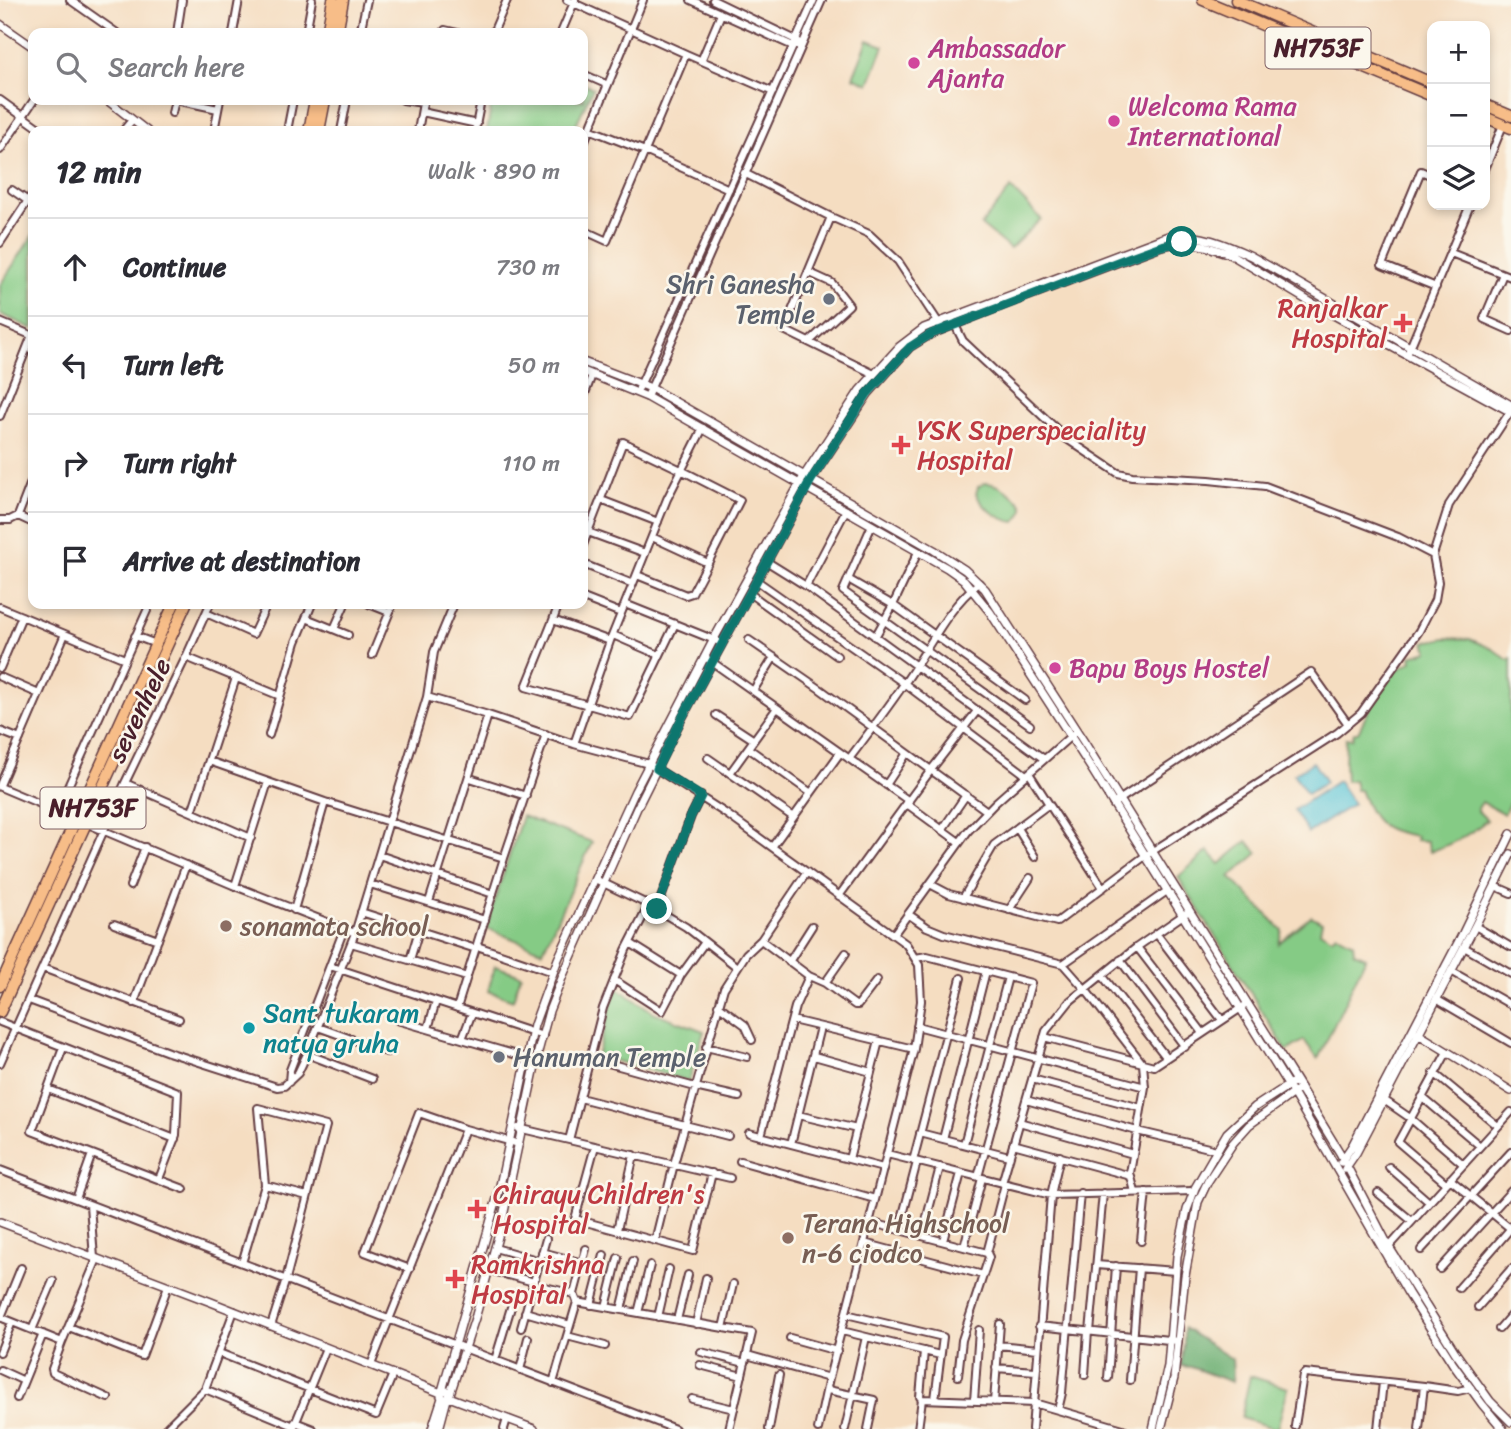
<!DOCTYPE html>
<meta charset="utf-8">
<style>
body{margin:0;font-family:Sriracha,sans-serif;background:#f2f2f3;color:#2b2b33}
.controls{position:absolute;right:21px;top:21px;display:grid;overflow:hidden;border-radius:14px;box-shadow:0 4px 10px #0003}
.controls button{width:63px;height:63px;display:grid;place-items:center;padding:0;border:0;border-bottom:2px solid #e1e1e2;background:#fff;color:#2b2b33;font:35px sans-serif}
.stop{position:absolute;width:21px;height:21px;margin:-16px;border:5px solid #0f766e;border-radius:50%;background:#fff}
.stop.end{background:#0f766e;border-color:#fff;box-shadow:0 2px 7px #0008}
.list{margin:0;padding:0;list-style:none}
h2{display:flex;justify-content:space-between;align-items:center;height:91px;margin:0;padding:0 28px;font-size:30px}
h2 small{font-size:23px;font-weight:400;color:#7c7c81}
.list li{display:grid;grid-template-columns:46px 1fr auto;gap:21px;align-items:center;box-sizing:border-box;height:98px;padding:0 28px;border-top:2px solid #e1e1e2}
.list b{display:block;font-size:26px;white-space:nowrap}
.list em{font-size:23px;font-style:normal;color:#7c7c81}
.icon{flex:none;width:38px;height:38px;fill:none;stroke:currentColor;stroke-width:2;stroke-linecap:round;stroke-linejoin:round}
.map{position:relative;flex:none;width:1511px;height:1429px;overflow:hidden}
.search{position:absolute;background:#fff;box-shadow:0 4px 10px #0003;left:28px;top:28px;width:560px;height:77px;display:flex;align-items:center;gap:18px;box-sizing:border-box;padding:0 24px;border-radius:14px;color:#7c7c81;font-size:26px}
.panel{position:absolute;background:#fff;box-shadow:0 4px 10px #0003;left:28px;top:126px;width:560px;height:483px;border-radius:14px}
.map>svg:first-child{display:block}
.green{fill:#85cb85;stroke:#687558;stroke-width:2}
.forest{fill:#6caf72;stroke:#5b674e;stroke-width:2}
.water{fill:#5cc5d7;stroke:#537281;stroke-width:2}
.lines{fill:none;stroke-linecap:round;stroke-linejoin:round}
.minor-casing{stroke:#643c42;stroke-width:10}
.tertiary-casing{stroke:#643c42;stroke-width:10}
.trunk-casing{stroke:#643c42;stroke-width:13}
.minor{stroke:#fff;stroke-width:6}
.tertiary{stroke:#fff;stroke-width:7}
.trunk{stroke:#f7bd88;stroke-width:10}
.route{stroke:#0f766e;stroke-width:9}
.hotel-dot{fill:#d1479c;stroke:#fbf7ec;stroke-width:2.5}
.worship-dot{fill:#6b7280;stroke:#fbf7ec;stroke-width:2.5}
.health-dot{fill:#e0444e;stroke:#fbf7ec;stroke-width:2.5}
.education-dot{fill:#8d6e63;stroke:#fbf7ec;stroke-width:2.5}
.culture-dot{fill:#0f9aa8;stroke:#fbf7ec;stroke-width:2.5}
.labels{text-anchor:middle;stroke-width:5;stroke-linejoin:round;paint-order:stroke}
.shield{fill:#fbf7ec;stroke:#7f6065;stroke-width:2}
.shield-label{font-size:24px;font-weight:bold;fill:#4a1f2b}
.hotel-label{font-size:26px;fill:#b23c85;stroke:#fbf7ec;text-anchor:start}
.worship-label{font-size:26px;fill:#5b616d;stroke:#fbf7ec;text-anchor:end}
.health-label{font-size:26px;fill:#be3a42;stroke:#fbf7ec;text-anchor:start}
.street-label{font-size:26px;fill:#4a1f2b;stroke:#fbf7ec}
.education-label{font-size:26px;fill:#785e54;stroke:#fbf7ec;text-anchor:start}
.culture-label{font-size:26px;fill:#0d838f;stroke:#fbf7ec;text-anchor:start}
</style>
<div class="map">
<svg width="1511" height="1429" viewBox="0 0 1511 1429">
<rect width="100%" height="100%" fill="#fbf7ec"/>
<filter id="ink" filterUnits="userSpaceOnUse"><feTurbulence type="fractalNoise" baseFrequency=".0143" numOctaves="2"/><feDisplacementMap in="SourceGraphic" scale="14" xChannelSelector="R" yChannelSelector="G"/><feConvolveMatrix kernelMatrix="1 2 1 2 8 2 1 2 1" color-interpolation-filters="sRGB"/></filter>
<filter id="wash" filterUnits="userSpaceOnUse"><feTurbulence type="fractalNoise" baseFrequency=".00686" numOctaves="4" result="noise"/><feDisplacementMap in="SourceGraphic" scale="28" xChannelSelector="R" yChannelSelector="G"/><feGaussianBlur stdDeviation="1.57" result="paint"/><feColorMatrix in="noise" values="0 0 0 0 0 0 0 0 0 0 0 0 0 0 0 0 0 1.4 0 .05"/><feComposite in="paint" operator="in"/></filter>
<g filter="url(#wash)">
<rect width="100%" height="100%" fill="#f5ddc1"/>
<path class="green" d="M868,40L884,46L869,84L853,77Z
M583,83L593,88L573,131H487L492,100H583Z
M1011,188L1041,219L1010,249L981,225Z
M33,235V329L0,314V285Z
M985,483C996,483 1002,488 1011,494C1023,503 1029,510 1015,522C1000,520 983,508 976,494L978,487Z
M1446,638L1470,639L1493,649L1508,660L1511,658V800L1504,814L1482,802L1477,810L1487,820C1469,835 1452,845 1430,851L1427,841L1415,840L1416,836C1380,830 1374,824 1360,790H1356L1354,780L1346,781L1345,763L1346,738L1352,739L1354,732H1358L1376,696L1397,670L1412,661L1411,656L1428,651L1425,642Z
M522,816L592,842L543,951L486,928Z
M1247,841L1258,853L1230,877L1282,930L1279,943L1311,916L1322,922L1320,931L1332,938L1336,934L1353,943L1354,952L1366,957L1318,1059L1304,1040L1287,1051L1178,877L1208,851L1220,864Z
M495,966L521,975L513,1000L488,991Z
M616,987L653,1012L704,1031L689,1081L597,1056Z
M1250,1376L1288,1388L1277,1429L1241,1418Z"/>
<path class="forest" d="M1184,1328L1232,1359L1233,1372L1232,1382L1191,1367L1181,1366L1184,1344Z"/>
<path class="water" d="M1313,762L1326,782L1307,794L1294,774Z
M1338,781L1353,804L1308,833L1294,810Z"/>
</g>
<g filter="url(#ink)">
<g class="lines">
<g class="minor-casing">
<path id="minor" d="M70,0L117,33
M567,0L686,54L607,241L583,230
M691,0L793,46H797
M713,0L798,41
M177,33L182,0
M233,33L239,0
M306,33L312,0
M360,33L367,0
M445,33V30L458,33
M493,33L507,0
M561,33L575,0
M686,54L773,92
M701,61L721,14
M583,74L608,85
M0,100L43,131
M176,100L218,109
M403,100L423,103L418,131
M422,112L477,124
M172,113L175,100
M589,129L645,151L729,189
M123,131L132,120
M214,131L220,100
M287,131L293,100
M341,131L347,100
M475,131L481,100
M583,145L643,0
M0,150L34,100
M1485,169L1503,125
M744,173L831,217L869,234L898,261L940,325
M1432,176L1421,171L1382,265L1436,287
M12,190L28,201
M831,217L784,330L874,374
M0,243L33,193
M1451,253L1511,277
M808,272L832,283L849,305L809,342
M1503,274L1484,319L1511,331
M949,319L955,325L963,341L1067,439L1118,473L1132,476L1209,480L1265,486L1398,537L1433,555
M0,322L33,336
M1407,355L1470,205
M639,388L814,0
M647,397L822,0
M583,399L592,375
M0,416L32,335
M601,500L658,522
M18,516L33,477
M0,520H10L18,516L33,523
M872,525L843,591L1030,725
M583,545L588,532
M645,553L588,532L623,442L681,470L740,500L708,563L652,537
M766,561L806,586L1044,759
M583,564L633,584
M637,575L686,595L692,593L708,563
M848,579L893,605L1025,700
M756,580L905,684L1026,775
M806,586L846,510
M749,593L837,656
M583,598L621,613
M369,604L389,612
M625,604L722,643
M0,607L125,659
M206,613L253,634L267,604
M306,618L348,635
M553,620L559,604
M334,629L345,604
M613,635L659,655
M135,636L156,644
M875,637L893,605L918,552
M749,640L820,689L987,811
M610,641L553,620L526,687L630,717L675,624
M372,655L393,604
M186,657L280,696
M705,657L909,801
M0,668L22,616
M0,677L39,694
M753,691L774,657
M427,697L488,715L574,744L649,764L725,813L906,944L919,965L921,1001L914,1049L829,1378L818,1429
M777,708L748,748L811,793
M716,715L754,740
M0,731L20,739
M269,735L296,642L312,604
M574,744L610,641L667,499L703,428
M708,758L793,817
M849,759C868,734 887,709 904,684C927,652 947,607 979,583
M209,761L325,802L504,858
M730,773L748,748
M1029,773L1103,888
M470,778L526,796
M125,783L251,838
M0,785L65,634
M886,785L907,753
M0,787L235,886L355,933
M907,804L959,842
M1113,804L1311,672L1348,724
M57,811L150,604
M192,812L236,678
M1017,828L1035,857
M942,830L966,795
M772,847L840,753
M379,855L493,894
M595,879L649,905L686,927L737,967
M370,884L485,920
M930,884L949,894L1057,922L1145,856L1337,733L1361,713L1419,631L1435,600L1438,582L1433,555L1449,505L1510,412
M130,886L145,847
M235,886L268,782
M1495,886L1511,893
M839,896L931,770L977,711
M963,898L994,845L1049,804
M429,902L488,715
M657,909L691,816L701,796
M294,910L325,802
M1009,910L1030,878
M361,912L476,949
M908,914L927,927L944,934L1063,964L1167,891
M114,924L158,940
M1475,926L1511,947
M1156,933L1222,1020
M893,935L968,831L995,803L1073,734
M761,940L809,976L825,983L855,1005H858L877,980
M351,943L467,977
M630,943L681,975
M477,946L553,972
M1137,947L1203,1033
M1464,947L1511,974
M915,958L927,956L1031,983L978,1177
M410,960L419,930
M1120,960L1185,1047
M789,962L812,926
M1063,964L1085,989L1143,1064L1145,1087L1130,1173L1135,1192
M330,966L543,1036
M43,968L179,1019
M1451,971L1511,1005
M1102,975L1166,1057
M614,980L662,1011L681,975L705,942
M825,983L846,953
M1436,999L1511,1043
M29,1000L168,1052L277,1087L284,1086L298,1073L307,1054L355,933L427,697L434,652L454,604
M134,1003L186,865
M718,1005L745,1025L752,1040
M457,1008L504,858L546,734
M397,1020L527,1058
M792,1020L914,1049
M0,1022L178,1092L176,1135L159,1179
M917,1026L1145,1087
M318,1027L387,1052
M428,1029L436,1001
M1044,1037L1154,1066L1244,1006
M462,1039L472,1013
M706,1047L747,1057
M63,1048L32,1131L184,1189
M307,1054L372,1079
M814,1056L871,1072
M590,1058L695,1087L739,1097
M0,1063L125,783L186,657L210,604
M1434,1073L1498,1126
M1032,1079L1141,1108
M289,1082L290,1070L344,929
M48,1089L175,1139
M1422,1097L1480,1146
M580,1098L728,1136
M1026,1100L1137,1131L1217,1150
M1384,1100L1410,1118L1463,1164
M798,1115L857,1129
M1019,1122L1133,1154
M518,1128L730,1178
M749,1133L883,1168
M920,1133L1009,1156
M761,1136L795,1007L809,976
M943,1139L986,971
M569,1140L603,1008L626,950L649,905
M791,1144L820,1027
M964,1144L1008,977
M1013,1144L1131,1176
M595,1146L575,1219L693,1251L712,1173
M887,1154L1051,1195L1193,1191
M849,1159L879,1041
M740,1161L875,1199
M913,1161L961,978
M1389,1167L1429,1202
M0,1170L675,1429
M1450,1179L1511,1229
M1002,1183L1046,1031L1070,1001L1137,947L1189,911
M1446,1183L1398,1142L1447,1052
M265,1185L307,1196
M1378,1193L1412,1221
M76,1199L92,1154
M90,1205L94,1258
M869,1222L987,1253
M617,1230L634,1155
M899,1230L917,1162
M922,1236L940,1167
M655,1241L674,1164L724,988L746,954L761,940L807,872
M943,1241L961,1173
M1141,1241L1146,1192
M864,1243L983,1275
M964,1247L982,1178
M1389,1247L1511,1112
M495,1248L540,1261
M1421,1250L1511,1152
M542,1252L583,1263
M242,1263L265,1185L258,1108L326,1126L286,1279L271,1326
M1096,1265L1176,1271
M410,1269L365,1252L419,1113L465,1129L519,1144
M1440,1269L1511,1191
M489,1270L534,1282
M545,1287L574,1294
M1459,1288L1511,1228
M577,1302L574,1294L586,1249
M591,1305L604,1255
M606,1307L618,1258
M1478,1307L1511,1269
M621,1310L633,1261
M525,1312L570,1325
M638,1313L650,1265
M846,1314L943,1337L935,1399
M0,1317L62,1342L97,1259
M1,1317L21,1268
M658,1317L669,1269
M677,1320L688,1275
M696,1324L706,1278
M1039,1326L1178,1341
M69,1327L142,1356L168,1286
M521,1328L546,1239
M723,1328L733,1284
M1499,1329L1511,1315
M32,1330L53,1281
M842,1331L940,1355
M1090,1332L1103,1193
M567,1336L605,1346
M790,1338L837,1351
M62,1342L52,1369L53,1373L108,1398
M998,1345L1038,1349
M0,1352L12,1322
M701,1352L745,1363
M219,1353L376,1415L393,1374
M747,1355L829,1378
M495,1360L515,1294L529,1298
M371,1365L465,1129
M700,1365L742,1376
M996,1368L1036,1371
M0,1370L24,1381
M520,1370L528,1338
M1085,1375L1088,1331
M958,1376L962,1340L989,1257L987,1253L1005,1184
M1108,1378L1116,1266
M1130,1380L1139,1268
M553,1383L577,1302L752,1333L729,1429
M205,1389L294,1426
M828,1390L874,1400L868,1429
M17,1398L43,1334
M692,1399L734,1409
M922,1399L920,1397L924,1351
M974,1401L979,1330
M994,1402L1000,1324
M1058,1410L1062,1393L1080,1193
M295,1422L313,1429
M1295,1426L1303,1375L1305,1373L1424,1386L1458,1391L1471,1388
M165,1429L205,1389L234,1311
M293,1429L326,1348
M504,1429L507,1419
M769,1429L779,1375
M845,1429L866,1337
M918,1429L922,1399L1034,1403L1123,1429
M1032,1429L1051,1195L1060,1156
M1378,1429L1383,1382
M1419,1429L1424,1386"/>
</g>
<g class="tertiary-casing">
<path id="tertiary" d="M0,24L33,47
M107,100L147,131
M583,362L651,388L934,550L965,570L985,589L1084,742L1296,1081L1340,1153L1389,1247L1455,1352L1490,1401L1511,1422
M583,371L647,397L947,568L964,580L990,612L1093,771L1293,1093L1408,1293L1453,1364L1482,1404L1503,1429
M1415,1032L1511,1091
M1341,1162L1352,1146L1463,933L1511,834
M1345,1169L1356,1153L1475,926L1511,854
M0,1222L211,1302L441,1393
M442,1391L498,1195L534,1025L558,959L635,791L714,639L804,476L860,390L899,347L924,328L1171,235C1200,234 1225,244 1251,256L1511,405
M450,1393L447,1391H444L441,1393V1396L445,1400L449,1397L476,1315L501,1226L538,1052L549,1011L564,973L637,808L682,718L811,480L868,394L910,347L931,334L1007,304L1161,246L1182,242L1205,246L1230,254L1310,302L1511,412
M449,1397L534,1429
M432,1429L442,1398
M439,1429L447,1399
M1153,1429L1168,1366L1177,1256L1187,1210L1195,1188L1227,1133L1255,1107L1292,1083
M1161,1429L1174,1378L1185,1276L1198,1202L1208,1181L1233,1143L1249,1125L1296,1091"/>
</g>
<g class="trunk-casing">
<path id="trunk" d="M1203,0L1432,96
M1236,0L1432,83
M327,33L333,0
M337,33L343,0
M1485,105L1511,116
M1485,117L1511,128
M309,131L315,100
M319,131L325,100
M0,986L174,604
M0,1012L186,604"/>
</g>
<use href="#minor" class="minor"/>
<use href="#tertiary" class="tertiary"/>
<use href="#trunk" class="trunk"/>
</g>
</g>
<g class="lines" filter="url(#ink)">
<path class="route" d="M657,909L691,816L701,796L657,769L682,718L811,480L867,394L910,347L931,334L1128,258L1161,246L1182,242"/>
</g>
<g class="hotel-dot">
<circle cx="914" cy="63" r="7"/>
<circle cx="1114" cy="121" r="7"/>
<circle cx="1055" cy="668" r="7"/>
</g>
<g class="worship-dot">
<circle cx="829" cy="299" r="7"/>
<circle cx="499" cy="1057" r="7"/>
</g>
<g class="health-dot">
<path d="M1399.5 312.5h7v7h7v7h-7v7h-7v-7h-7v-7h7z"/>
<path d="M897.5 434.5h7v7h7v7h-7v7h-7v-7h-7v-7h7z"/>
<path d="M473.5 1198.5h7v7h7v7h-7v7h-7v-7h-7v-7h7z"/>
<path d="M451.5 1268.5h7v7h7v7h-7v7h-7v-7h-7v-7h7z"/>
</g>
<g class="education-dot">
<circle cx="226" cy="926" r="7"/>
<circle cx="788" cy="1238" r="7"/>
</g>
<circle class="culture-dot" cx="249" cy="1028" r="7"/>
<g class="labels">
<g class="shield">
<rect x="1265.5" y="27.5" width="105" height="41" rx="5"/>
<rect x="40.5" y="787.5" width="105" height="41" rx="5"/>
</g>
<g class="shield-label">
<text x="1318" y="56">NH753F</text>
<text x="93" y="816">NH753F</text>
</g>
<g class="hotel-label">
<text x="928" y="57">Ambassador<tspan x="928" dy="30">Ajanta</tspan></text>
<text x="1128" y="115">Welcoma Rama<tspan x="1128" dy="30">International</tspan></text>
<text x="1069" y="677">Bapu Boys Hostel</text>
</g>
<g class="worship-label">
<text x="815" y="293">Shri Ganesha<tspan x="815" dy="30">Temple</tspan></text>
<text x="513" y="1066" text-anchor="start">Hanuman Temple</text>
</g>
<g class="health-label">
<text x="1387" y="317" text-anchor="end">Ranjalkar<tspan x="1387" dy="30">Hospital</tspan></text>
<text x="917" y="439">YSK Superspeciality<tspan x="917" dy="30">Hospital</tspan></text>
<text x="493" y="1203">Chirayu Children's<tspan x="493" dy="30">Hospital</tspan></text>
<text x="471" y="1273">Ramkrishna<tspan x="471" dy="30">Hospital</tspan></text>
</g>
<g class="street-label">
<text transform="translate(139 710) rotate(-64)" y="9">sevenhele</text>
</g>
<g class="education-label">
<text x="240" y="935">sonamata school</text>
<text x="802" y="1232">Terana Highschool<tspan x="802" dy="30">n-6 ciodco</tspan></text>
</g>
<g class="culture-label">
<text x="263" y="1022">Sant tukaram<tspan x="263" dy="30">natya gruha</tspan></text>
</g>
</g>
</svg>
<div class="controls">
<button>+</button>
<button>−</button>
<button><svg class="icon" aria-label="layers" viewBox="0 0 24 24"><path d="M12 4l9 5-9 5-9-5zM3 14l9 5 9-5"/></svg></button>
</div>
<div class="stop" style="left:1182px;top:242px"></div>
<div class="stop end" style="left:657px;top:909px"></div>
<div class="search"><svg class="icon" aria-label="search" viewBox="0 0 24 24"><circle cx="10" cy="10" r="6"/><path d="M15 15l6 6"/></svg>Search here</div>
<section class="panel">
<h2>12 min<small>Walk · 890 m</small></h2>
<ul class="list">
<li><svg class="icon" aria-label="ahead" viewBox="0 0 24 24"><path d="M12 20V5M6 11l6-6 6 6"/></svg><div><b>Continue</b></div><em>730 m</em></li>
<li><svg class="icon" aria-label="left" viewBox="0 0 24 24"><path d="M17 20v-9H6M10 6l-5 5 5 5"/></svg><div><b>Turn left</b></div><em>50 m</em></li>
<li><svg class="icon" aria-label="right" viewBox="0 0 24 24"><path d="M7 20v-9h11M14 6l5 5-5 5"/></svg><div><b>Turn right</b></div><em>110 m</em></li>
<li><svg class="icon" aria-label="arrive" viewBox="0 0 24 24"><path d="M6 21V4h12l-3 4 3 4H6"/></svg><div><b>Arrive at destination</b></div></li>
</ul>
</section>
</div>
